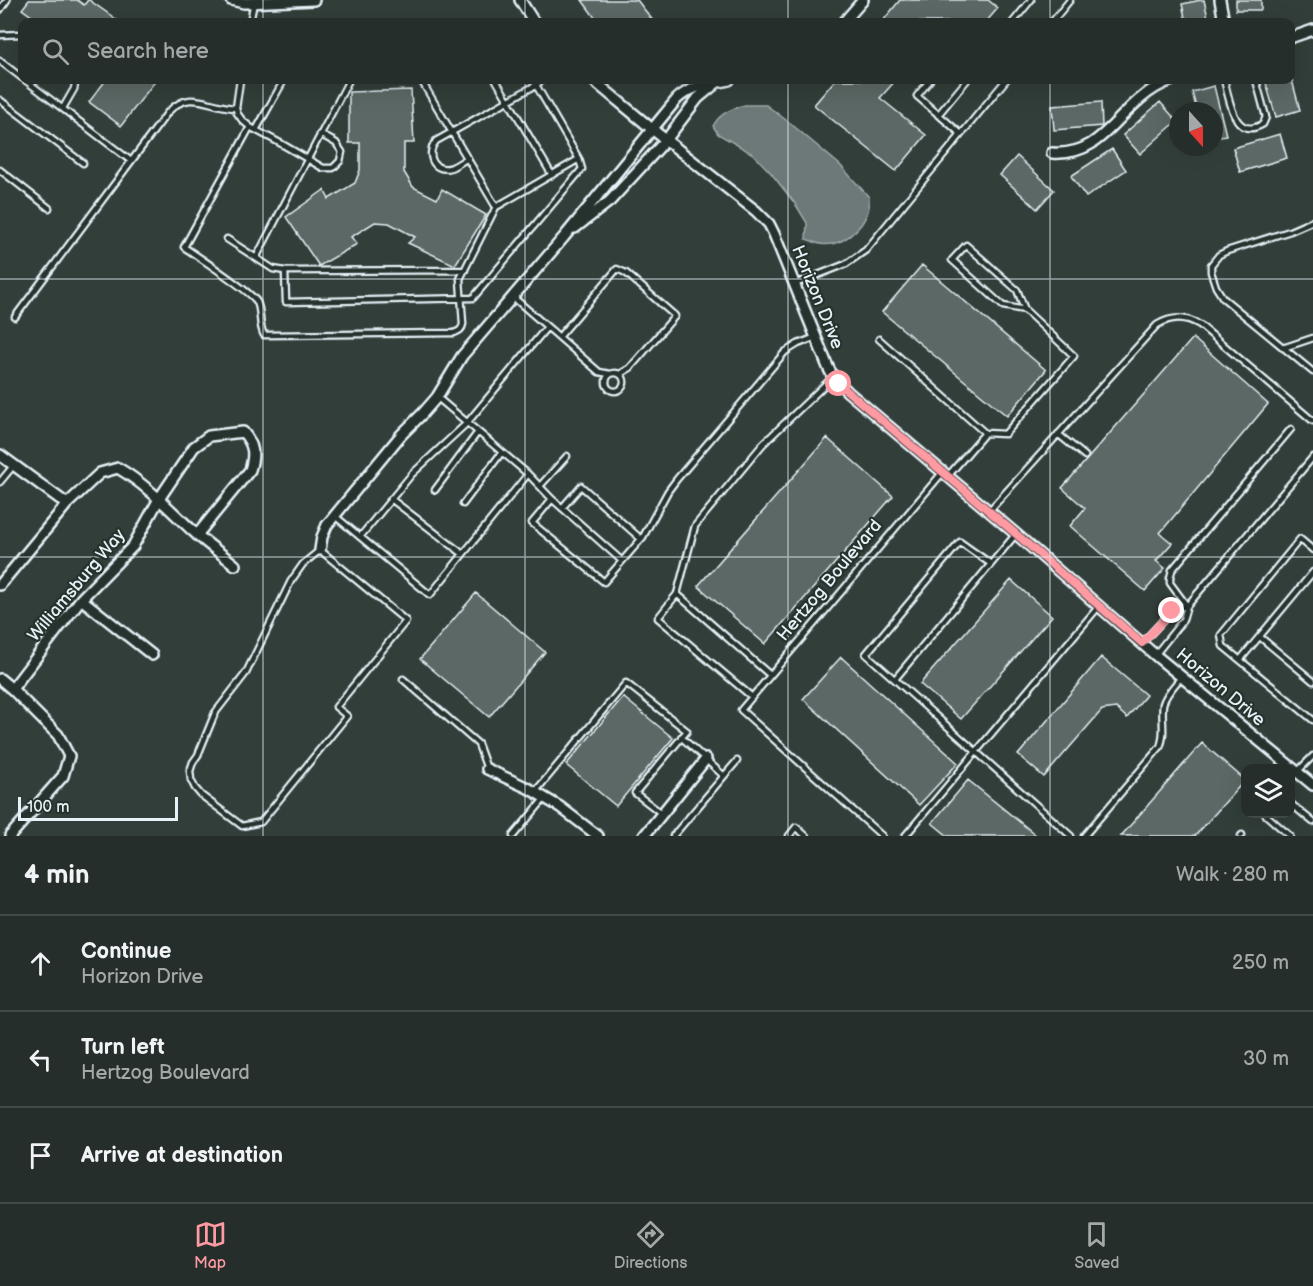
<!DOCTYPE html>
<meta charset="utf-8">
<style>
body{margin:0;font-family:"Balsamiq Sans",sans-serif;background:#323a37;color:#f1f3f6}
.controls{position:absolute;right:18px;bottom:18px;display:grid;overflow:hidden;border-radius:12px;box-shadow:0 6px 24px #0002}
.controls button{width:54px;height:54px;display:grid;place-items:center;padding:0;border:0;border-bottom:2px solid #424a47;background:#262e2b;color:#f1f3f6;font:30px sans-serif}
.compass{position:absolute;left:1169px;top:102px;width:54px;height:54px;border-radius:50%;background:#262e2b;box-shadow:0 6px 24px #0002;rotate:159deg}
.scale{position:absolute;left:18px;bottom:15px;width:160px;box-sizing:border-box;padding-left:6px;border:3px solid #e8f1f8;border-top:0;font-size:16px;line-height:21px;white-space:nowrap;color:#e8f1f8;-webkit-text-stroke:4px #26332d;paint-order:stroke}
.stop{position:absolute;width:18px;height:18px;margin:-14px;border:4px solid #ff9aa2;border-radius:50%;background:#fff}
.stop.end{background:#ff9aa2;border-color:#fff;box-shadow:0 2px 6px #0008}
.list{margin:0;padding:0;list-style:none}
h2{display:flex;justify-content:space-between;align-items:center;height:78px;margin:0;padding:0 24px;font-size:26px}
h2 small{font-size:20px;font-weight:400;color:#a4a8a9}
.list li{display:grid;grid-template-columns:39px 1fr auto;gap:18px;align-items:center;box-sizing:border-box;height:96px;padding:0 24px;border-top:2px solid #424a47}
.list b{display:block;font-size:22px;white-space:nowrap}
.list p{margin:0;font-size:20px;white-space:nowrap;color:#a4a8a9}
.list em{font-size:20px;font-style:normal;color:#a4a8a9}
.icon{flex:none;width:33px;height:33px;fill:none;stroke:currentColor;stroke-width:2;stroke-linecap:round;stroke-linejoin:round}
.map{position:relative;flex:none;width:1313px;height:836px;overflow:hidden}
.search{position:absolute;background:#262e2b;box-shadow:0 6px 24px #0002;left:18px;right:18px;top:18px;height:66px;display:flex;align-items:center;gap:15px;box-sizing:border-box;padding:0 21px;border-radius:12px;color:#a4a8a9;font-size:22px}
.sheet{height:366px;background:#262e2b}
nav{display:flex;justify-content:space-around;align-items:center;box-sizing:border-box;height:84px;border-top:2px solid #424a47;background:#262e2b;font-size:16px;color:#a4a8a9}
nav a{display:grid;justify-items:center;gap:3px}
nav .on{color:#ff9aa2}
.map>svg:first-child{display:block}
.water{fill:#6d7978;stroke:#9ea9ab;stroke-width:1.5}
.building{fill:#5c6865;stroke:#e8f1f8;stroke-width:1.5}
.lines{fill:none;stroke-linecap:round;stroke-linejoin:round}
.service-casing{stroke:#e8f1f8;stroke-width:9}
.minor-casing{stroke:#e8f1f8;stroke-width:14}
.service{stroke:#26332d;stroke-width:4.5}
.minor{stroke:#26332d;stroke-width:9}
.route{stroke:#ff9aa2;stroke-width:8}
.grid{fill:none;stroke:#e8f1f8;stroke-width:1.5;stroke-opacity:0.55}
.labels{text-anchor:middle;stroke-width:4.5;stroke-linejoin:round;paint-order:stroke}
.street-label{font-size:18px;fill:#e8f1f8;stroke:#26332d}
</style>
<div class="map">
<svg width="1313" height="836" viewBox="0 0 1313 836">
<rect width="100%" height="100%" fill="#323e39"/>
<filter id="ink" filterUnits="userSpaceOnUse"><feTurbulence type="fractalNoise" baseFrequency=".0167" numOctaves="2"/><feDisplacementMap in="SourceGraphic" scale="12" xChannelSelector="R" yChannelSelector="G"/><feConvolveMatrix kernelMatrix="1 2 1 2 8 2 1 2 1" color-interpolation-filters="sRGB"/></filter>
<g filter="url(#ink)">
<path class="water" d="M745,105H766L790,123L840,165L869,197C869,201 870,207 868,211C862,230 840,248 820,244C815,243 810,240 806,239L807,223L796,205L771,173L753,154L718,134L713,126C720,113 731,109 745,105Z"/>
<path class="building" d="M29,0H77L84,5L88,0H89L120,22H40L22,9Z
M582,0H637L654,22H598Z
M900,0H988L998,8L986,22H882Z
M1201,0H1204L1209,22H1186L1182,4Z
M1236,0H1261V10H1236Z
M106,80H156L121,126L89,102Z
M835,80H896L880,98L926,135L896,171L814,105Z
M1265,80H1292L1300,110L1276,117Z
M1214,86L1226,135L1214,138V111H1197L1192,92Z
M411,90L414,143H404V172L413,187L437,199L442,189L486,215L455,265L408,243L415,237L389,223L375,222L351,237L357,244L319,266L286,217L324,190L329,199L355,183L360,170V143H349V92Z
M1101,102L1102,126L1054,130L1052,106Z
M1160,102L1177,121L1140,154L1123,135Z
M1280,134L1287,158L1240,172L1233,148Z
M1112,149L1126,170L1086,197L1071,176Z
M1017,156L1054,190L1037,209L1000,175Z
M922,265L1046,370L1007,416L882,312Z
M1193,338L1268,404L1160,533L1172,543L1156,561L1165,568L1145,591L1070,526L1085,508L1062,488Z
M827,438L893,496L765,644L698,586Z
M1011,580L1052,616L961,719L920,684Z
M476,593L545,652L489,717L420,659Z
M841,657L958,763L919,805L803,699Z
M1101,657L1146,695L1127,718L1116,708L1102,710L1044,777L1018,755Z
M623,697L673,738L616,806L566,765Z
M1202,743L1245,780L1195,836H1121Z
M968,780L1037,836H948L932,823Z"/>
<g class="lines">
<g class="service-casing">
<path id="service" d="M0,10L7,0
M250,22L254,2
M1013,22L1031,0
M1052,22L1070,0
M0,35L22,34
M0,61L22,78
M25,80L131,161
M240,80L236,108L237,113L242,120L250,127L280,143L323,168H333L340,161L342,152L336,143L320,134
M421,80L496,207
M496,80L552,175
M930,80L917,96L961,134
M1224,80C1230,99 1233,141 1263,124L1266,117L1256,80
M0,100L83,163
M63,108L74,89L76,80
M938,115L967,80
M250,127L184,247C197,256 252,292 257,302C262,313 258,324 264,335H267L454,333C459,331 462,330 463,324L460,279L496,207L579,159
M256,130L284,80
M468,158C462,161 456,166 450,168C432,172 426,153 436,141L536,85L542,80
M0,170L49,208
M1313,221L1290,231L1227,251L1219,255L1211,265V272L1216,287L1223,298L1313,372
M227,239L273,269L285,271
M256,258L349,80
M465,270L285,271L286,302L473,298L582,169L579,159L536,85
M795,284L846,264L866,250L1006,80
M513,297L599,372L610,374
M15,317L168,112C191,88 208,107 236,108
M559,337L617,269L626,273L675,316L630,368L620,374
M879,339L985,433L948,476
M1283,348L1313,338
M606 382a9 9 0 1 1 18 0a9 9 0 1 1-18 0Z
M438,398L528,474L552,499L622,561
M1291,429L1172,570L1170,578V583L1187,606L1313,457
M985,433L1005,434L1074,356L1025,310L1017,290L966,245L952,260L1003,306L1025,310
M1058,434L1085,456
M0,482L14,465
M540,486L567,456
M435,490L478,432
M391,499L463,554
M552,499L532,523L604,582L643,537L668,491L677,479L785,352L798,344L816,337
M463,504L502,452
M562,508L581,486L641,539
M989,511L1157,325C1172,316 1185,316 1200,325L1313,421
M335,516L430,595L528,474
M360,537L412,474L467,423L547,327
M320,550L406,621L336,707L347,716L261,822L242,826L201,795L195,788L191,780L190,771L193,762L198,755L215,713L246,673L291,581L303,564Z
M1313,550L1300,539L1221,635L1223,646L1313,720
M991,564L960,542L866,654L1071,836
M677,594L770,675
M1260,637L1313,681
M1142,643L1172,611L1176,608L1187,606L1183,620L1155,655
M1240,660L1313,572
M403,679L478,744L487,769
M895,679L1016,534
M752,697L658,618L677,594L695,526L763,444L833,377
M1297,772L1313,756
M724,776L737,761
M535,792L626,683L687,731L635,793L661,813
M1290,803L1313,822
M1267,814L1266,815L1290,836
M513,836L545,798
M673,836L724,776L681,737
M789,836L796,827L806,836
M882,836L741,710L943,472
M905,836L1100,605
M1084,836L1160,747C1166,733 1161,719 1163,704C1166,693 1176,684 1182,676
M1241,836L1242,835"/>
</g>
<g class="minor-casing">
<path id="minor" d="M231,0L244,3L314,0
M520,0L534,22
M1220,0L1224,22
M844,22L863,0
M1290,38L1313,30
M593,80L652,129L756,211L769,224L774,234L828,367L833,377L848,392L1016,534L1155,655L1313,785
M1052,153C1096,156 1111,123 1140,99C1149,91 1160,84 1172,80
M575,228L610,201L666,140L698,98L715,84
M0,455L67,504
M320,550L322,537L327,525L401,435L423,413L437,397L462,356L564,237L677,99C692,85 711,84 729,80
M0,585L67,504L100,473L118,468C147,485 170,510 194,532C207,544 222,554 235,565
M81,599L152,655
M0,679L12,689L58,735L69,756L63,776L10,836
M12,689L81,599L133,546L159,499L194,447L209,436L243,432C254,445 255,454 250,470L197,535
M487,769L528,788L560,807L598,836
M644,836L706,759"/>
</g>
<use href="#service" class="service"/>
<use href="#minor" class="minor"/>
</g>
</g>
<g class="lines" filter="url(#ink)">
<path class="route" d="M839,384L1016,534L1142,643L1172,611"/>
</g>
<path class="grid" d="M263,0V22M525,0V22M788,0V22M1050,0V22M263,80V836M525,80V836M788,80V836M1050,80V836M0,279H1313M0,557H1313"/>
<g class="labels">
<g class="street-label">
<text transform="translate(818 297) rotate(68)" y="6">Horizon Drive</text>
<text transform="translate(829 580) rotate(-50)" y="6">Hertzog Boulevard</text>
<text transform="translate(76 585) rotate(-50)" y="6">Williamsburg Way</text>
<text transform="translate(1221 687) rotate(40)" y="6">Horizon Drive</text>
</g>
</g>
</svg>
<div class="controls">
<button><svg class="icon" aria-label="layers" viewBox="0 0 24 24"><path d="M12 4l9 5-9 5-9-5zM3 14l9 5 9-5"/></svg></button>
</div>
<svg class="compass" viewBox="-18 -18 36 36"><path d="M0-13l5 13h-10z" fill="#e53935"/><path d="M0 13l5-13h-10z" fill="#a4a8a9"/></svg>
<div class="scale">100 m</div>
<div class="stop" style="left:839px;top:384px"></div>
<div class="stop end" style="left:1172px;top:611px"></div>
<div class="search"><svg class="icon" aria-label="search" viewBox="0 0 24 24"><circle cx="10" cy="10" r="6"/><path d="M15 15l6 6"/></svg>Search here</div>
</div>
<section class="sheet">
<h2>4 min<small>Walk · 280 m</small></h2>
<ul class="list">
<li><svg class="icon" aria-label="ahead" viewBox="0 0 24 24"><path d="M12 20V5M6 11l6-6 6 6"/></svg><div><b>Continue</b><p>Horizon Drive</p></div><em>250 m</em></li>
<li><svg class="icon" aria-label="left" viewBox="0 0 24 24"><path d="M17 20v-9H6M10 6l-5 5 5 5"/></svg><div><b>Turn left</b><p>Hertzog Boulevard</p></div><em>30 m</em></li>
<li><svg class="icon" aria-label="arrive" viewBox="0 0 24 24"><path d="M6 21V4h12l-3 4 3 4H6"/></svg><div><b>Arrive at destination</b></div></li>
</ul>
</section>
<nav>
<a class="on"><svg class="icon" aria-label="map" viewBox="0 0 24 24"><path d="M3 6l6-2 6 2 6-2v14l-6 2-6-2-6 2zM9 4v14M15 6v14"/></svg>Map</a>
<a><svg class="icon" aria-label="directions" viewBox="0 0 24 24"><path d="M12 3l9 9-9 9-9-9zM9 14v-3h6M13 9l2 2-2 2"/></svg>Directions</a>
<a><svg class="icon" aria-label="saved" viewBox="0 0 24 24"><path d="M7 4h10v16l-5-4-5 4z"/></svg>Saved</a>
</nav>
